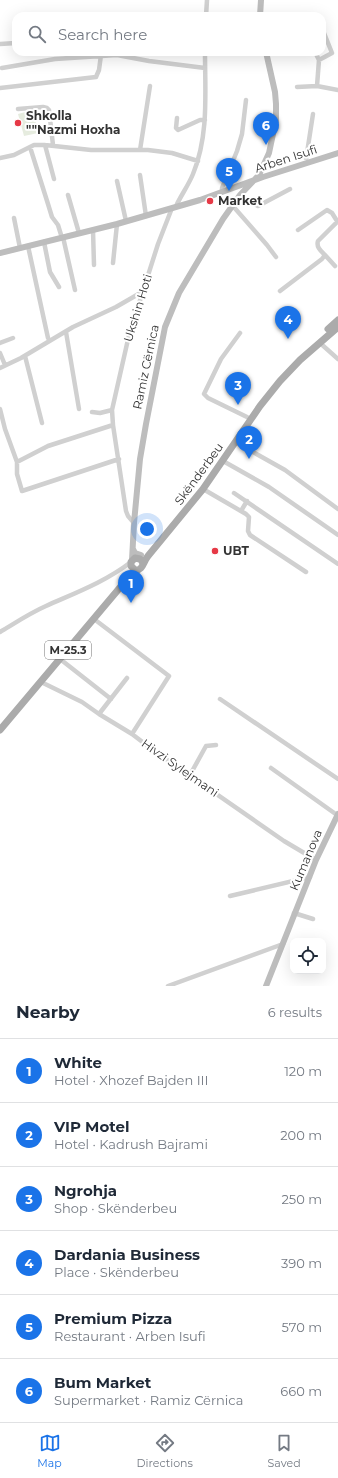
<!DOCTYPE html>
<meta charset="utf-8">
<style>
body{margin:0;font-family:Montserrat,sans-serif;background:#f2f2f3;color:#1f2937}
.controls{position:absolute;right:12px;bottom:12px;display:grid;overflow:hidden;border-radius:8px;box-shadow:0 4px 16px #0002}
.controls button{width:36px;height:36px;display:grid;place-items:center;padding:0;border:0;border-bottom:1px solid #e0e1e3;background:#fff;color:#1f2937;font:20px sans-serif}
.you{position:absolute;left:147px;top:529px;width:14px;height:14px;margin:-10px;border:3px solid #fff;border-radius:50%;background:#1a73e8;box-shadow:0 0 0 6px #1a73e833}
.badge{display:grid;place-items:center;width:26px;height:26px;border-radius:50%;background:#1a73e8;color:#fff;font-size:13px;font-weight:700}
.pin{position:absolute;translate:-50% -33px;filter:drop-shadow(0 1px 2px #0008)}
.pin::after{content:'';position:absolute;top:21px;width:14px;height:12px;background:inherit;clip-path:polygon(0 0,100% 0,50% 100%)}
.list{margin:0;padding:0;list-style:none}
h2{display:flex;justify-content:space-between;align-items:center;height:52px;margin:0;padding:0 16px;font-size:17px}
h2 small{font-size:13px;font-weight:400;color:#747a83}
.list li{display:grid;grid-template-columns:26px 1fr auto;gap:12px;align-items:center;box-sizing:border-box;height:64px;padding:0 16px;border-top:1px solid #e0e1e3}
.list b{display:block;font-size:15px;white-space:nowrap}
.list p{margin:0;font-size:13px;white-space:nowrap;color:#747a83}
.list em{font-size:13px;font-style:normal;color:#747a83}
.icon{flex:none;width:22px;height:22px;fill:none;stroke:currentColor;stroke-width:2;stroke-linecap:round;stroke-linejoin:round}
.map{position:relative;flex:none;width:338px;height:986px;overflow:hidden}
.search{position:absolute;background:#fff;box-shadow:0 4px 16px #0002;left:12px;right:12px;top:12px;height:44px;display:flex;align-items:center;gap:10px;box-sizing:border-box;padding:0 14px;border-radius:12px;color:#747a83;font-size:15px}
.sheet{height:436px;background:#fff}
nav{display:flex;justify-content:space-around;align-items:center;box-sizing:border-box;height:56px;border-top:1px solid #e0e1e3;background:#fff;font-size:11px;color:#747a83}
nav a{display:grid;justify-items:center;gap:2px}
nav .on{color:#1a73e8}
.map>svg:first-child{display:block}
.green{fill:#e6ecdf}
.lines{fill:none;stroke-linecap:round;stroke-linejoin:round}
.street-tunnel{stroke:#d6d6d6;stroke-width:4.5;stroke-dasharray:4.5 2;stroke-linecap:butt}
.street{stroke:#d0d0d0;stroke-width:4.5}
.secondary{stroke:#bdbdbd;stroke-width:6}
.primary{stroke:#ababab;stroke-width:7}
.poi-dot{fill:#e63946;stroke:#fff;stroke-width:1.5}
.labels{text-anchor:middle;stroke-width:4;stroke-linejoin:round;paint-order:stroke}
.shield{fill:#fff;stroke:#707070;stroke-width:1}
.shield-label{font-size:11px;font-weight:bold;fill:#333}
.poi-label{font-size:12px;font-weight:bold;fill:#333;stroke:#fff;text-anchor:start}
.street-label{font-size:12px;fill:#333;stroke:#fff}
</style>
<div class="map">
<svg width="338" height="986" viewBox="0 0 338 986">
<rect width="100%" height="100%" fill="#fff"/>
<path class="green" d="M33,110L38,133L24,136L18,114Z"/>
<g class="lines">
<path class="street-tunnel" d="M306,160L307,153"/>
<path class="street" d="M206,16L207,0
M0,44L16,43
M315,52L319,60L317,86
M319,60L332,53L324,33L322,32
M2,68L55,59L117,55L149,61L205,68
M297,87L317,86L338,90
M0,88L96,77L99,70L101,55
M18,109L43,107L47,108L49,110L53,145
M177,118L176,128L178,130L200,120H205
M45,145L54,179
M30,147L48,204L52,217L58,225L62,238
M140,150L150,86
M307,153L313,114
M0,158L14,155L34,145H45L91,150H148L172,153L198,161
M140,175L146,216
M117,181L126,221
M222,192V188L237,151L242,134L246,100
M68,195L79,233
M240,195L258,206L290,189
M232,205L267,245L276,257
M177,206V204C182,194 189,184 193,174C209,135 205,93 205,52
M14,218L20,248
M93,230L94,265
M298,230L327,210L332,213L337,221
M63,237L75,290
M44,242L50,272L59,287
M28,246L48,338
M325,255L335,266
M113,263L117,224
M280,291L322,259L325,255C321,251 316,247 318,241L338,221
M66,332L79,409
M240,333L221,359L204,394L208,398L247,417
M0,343L13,338
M320,343L338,359
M0,353L5,365
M25,356L42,423
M0,368L21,358L73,327L116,307L142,292
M0,409L5,429L17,462V474L22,491L119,459
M92,412L100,413L112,410
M235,442L285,470L338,509
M223,461L269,487L338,535
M17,462L48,446L113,425
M203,489L246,514L249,517L248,531L250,535L306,572
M234,493L338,564
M241,511L247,501
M134,523L128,516L126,511L113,425L112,410L129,335L158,244L172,208
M94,619L169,676L132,734
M0,632C15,623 30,613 46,606C75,593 105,582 131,562
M60,659L111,699
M41,682L82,702L99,714L132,734L153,750L284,841L316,860
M220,699L338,779
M99,714L127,678
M271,768L337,815
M190,775L206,746L216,745
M230,896L310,877
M294,913L313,919
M168,986L283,944"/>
<path class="secondary" d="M260,16L261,0
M0,253L117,224L200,200L263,177L338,153
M133,549L135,553L141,555
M132,560L134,523L140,459L146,424L165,327L179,293L223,219L240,195L259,175L269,153L276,120V104L275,92L266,52
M266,986L316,860L338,814"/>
<path class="primary" d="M328,329L338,320
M143,563L140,559L135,558L131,562V566L135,570C143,571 143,562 148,556L203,489L260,406L280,381L300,360L338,327
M0,730L128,578L137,571"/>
</g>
<g class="poi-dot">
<circle cx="18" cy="123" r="4"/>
<circle cx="210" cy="201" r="4"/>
<circle cx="215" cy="551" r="4"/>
</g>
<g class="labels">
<rect class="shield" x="45" y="641" width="46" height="18" rx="3"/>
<g class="shield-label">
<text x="68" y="654">M-25.3</text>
</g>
<g class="poi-label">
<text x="26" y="120">Shkolla<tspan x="26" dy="14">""Nazmi Hoxha</tspan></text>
<text x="218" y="205">Market</text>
<text x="223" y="555">UBT</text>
</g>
<g class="street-label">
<text transform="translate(286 159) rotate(-18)" y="4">Arben Isufi</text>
<text transform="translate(138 308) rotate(-73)" y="4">Ukshin Hoti</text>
<text transform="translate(146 367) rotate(-78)" y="4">Ramiz Cërnica</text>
<text transform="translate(199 474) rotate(-54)" y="4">Skënderbeu</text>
<text transform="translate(180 768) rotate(35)" y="4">Hivzi Sylejmani</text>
<text transform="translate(306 860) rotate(-67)" y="4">Kumanova</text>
</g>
</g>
</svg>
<div class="controls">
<button><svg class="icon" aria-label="locate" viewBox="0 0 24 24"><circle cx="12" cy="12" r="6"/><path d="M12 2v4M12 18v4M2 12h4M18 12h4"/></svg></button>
</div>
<div class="you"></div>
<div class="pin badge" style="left:131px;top:603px">1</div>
<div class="pin badge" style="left:249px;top:459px">2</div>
<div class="pin badge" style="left:238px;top:405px">3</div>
<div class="pin badge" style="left:288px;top:339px">4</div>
<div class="pin badge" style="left:229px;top:191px">5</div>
<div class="pin badge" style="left:266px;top:145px">6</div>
<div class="search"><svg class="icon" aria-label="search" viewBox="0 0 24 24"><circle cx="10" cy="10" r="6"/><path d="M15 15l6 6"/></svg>Search here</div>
</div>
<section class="sheet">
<h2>Nearby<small>6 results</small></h2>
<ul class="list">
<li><span class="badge">1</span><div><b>White</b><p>Hotel · Xhozef Bajden III</p></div><em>120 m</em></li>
<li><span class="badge">2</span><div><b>VIP Motel</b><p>Hotel · Kadrush Bajrami</p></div><em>200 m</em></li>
<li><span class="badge">3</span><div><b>Ngrohja</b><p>Shop · Skënderbeu</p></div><em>250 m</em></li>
<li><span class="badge">4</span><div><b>Dardania Business</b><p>Place · Skënderbeu</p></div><em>390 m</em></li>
<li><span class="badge">5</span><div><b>Premium Pizza</b><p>Restaurant · Arben Isufi</p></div><em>570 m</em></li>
<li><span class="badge">6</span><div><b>Bum Market</b><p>Supermarket · Ramiz Cërnica</p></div><em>660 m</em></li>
</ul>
</section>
<nav>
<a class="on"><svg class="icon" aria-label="map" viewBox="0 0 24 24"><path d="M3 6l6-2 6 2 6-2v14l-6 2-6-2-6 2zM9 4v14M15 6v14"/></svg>Map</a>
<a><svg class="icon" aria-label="directions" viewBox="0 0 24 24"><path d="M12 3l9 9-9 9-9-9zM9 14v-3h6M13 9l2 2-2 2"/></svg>Directions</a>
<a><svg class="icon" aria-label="saved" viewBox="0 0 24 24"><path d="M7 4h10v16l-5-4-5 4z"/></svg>Saved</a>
</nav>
